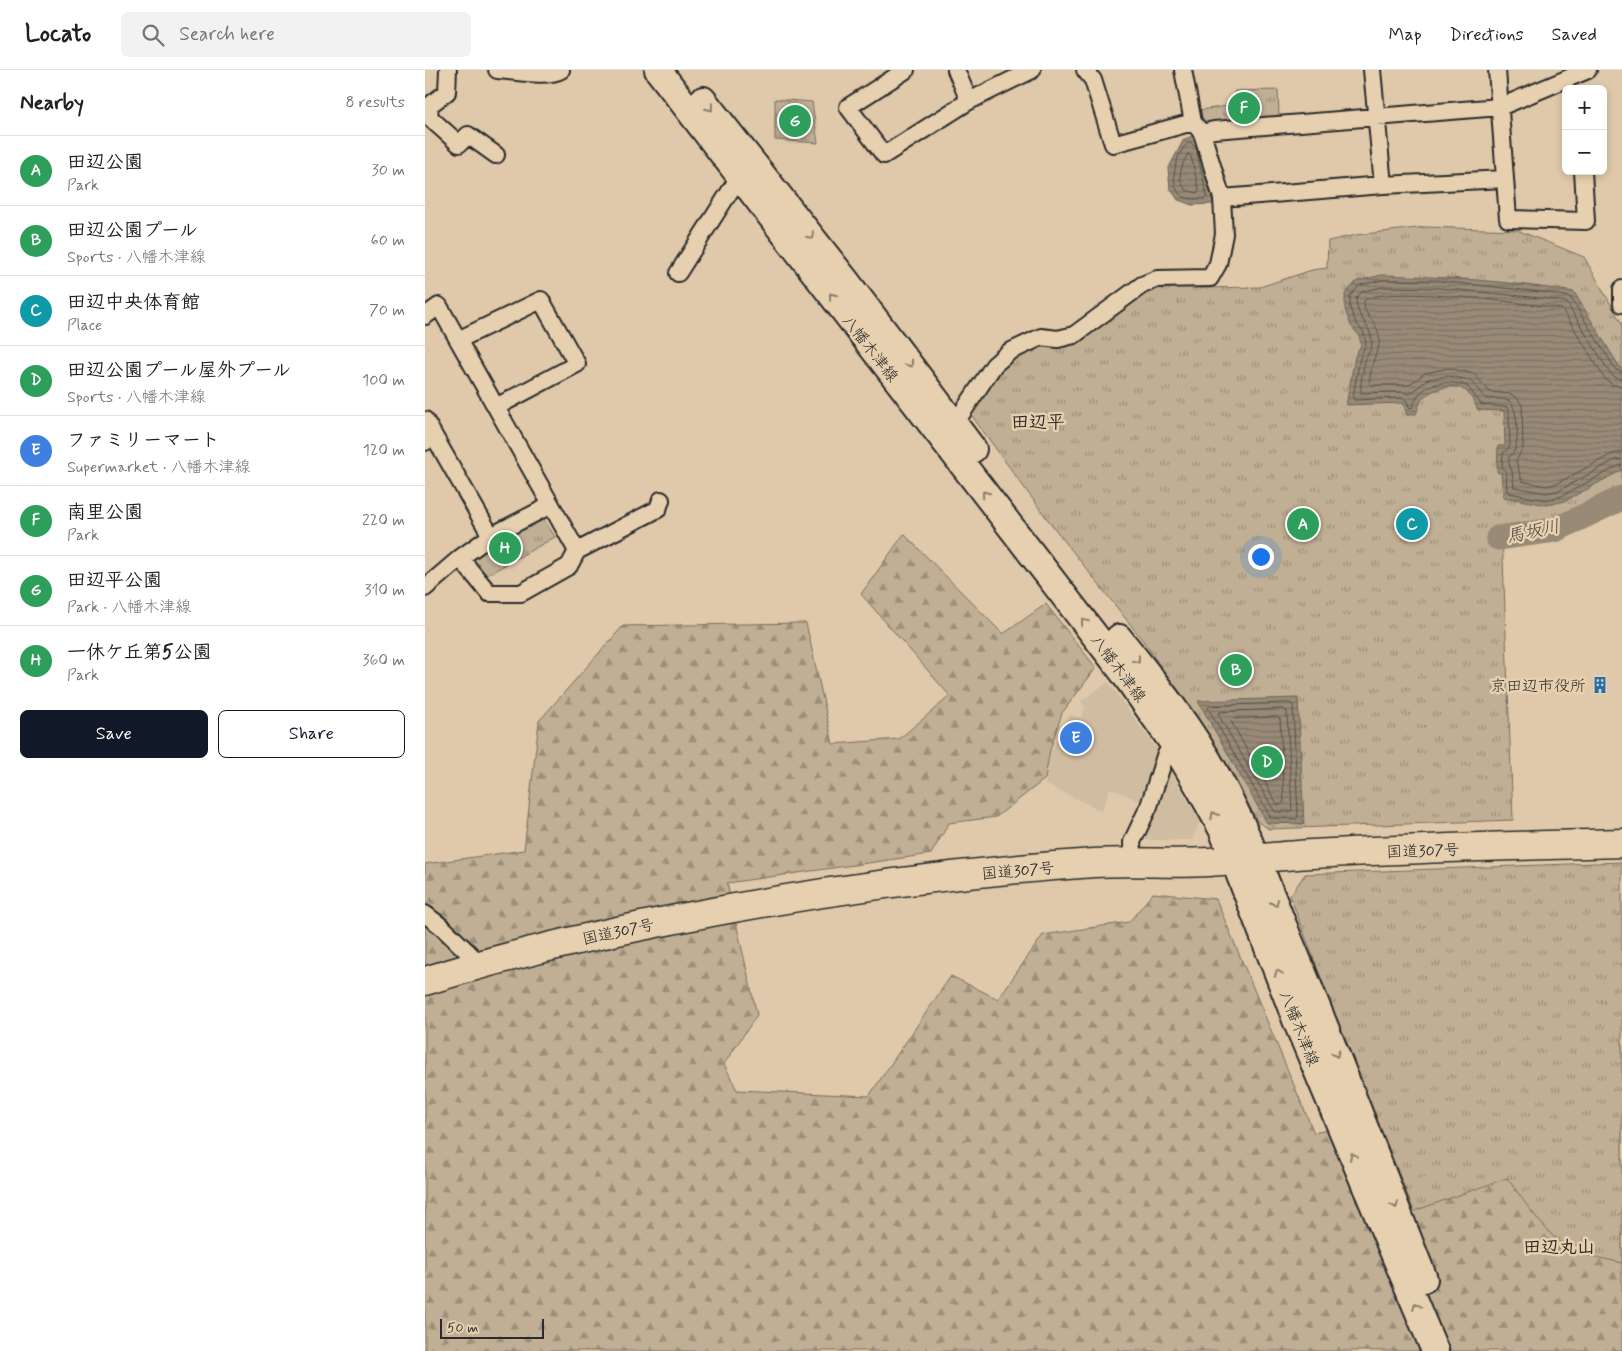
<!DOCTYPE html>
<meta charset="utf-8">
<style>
body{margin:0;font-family:Mynerve,"Klee One",sans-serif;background:#f2f2f2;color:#202124}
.controls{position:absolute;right:15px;top:15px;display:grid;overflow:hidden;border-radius:8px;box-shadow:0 2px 8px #0003}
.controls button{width:45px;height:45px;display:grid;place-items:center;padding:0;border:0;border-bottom:1px solid #e0e0e0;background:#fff;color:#202124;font:25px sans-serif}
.scale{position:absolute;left:15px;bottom:12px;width:104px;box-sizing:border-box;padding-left:5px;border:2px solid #2b2b2b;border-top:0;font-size:14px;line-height:18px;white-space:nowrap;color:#2b2b2b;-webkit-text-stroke:4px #e6d0af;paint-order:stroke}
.you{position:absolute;left:835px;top:486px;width:18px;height:18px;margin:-12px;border:4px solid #fff;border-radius:50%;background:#1a73e8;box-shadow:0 0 0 8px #1a73e833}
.badge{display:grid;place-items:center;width:32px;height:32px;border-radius:50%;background:#111827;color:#fff;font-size:16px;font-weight:700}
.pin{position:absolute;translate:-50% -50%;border:2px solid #fff;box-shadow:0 1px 5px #0006}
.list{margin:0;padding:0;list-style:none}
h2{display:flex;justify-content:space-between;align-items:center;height:65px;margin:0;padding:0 20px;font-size:21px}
h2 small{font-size:16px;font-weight:400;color:#757577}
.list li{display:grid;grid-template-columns:32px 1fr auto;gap:15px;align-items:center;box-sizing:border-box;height:70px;padding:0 20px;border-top:1px solid #e0e0e0}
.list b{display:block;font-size:19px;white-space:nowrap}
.list p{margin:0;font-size:16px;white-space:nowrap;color:#757577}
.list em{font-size:16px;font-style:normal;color:#757577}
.actions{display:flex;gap:10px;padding:15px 20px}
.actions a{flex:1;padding:11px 0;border:1px solid #111827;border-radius:8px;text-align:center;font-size:18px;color:#111827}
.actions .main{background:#111827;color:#fff}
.icon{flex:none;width:28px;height:28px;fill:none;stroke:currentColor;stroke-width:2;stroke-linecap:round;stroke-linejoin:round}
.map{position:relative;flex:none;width:1197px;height:1281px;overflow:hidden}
header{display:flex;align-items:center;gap:30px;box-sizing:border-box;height:70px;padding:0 25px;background:#fff;border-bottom:1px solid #e0e0e0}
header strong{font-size:24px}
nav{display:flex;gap:28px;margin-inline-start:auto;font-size:18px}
.search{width:350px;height:45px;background:#f2f2f2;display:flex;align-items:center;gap:12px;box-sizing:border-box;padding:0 18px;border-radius:8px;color:#757577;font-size:19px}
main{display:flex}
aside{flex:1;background:#fff}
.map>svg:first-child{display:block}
.built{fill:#d0bca0}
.forest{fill:url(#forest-firs);stroke:#766d60}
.park{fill:url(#park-tufts);stroke:#766d60}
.water{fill:url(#water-rules);stroke:#6c6459}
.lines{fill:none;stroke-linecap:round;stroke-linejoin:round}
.shore{stroke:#575149;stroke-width:1}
.river{stroke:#988a77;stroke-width:25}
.minor-casing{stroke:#2b2b2b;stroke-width:20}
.primary-casing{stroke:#2b2b2b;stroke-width:30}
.trunk-casing{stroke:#2b2b2b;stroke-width:31}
.minor{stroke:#e6d0af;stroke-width:16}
.primary{stroke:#e6d0af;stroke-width:26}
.trunk{stroke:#e6d0af;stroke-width:28}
.oneway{stroke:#887e6d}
.labels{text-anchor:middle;stroke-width:5;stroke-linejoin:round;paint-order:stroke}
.street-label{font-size:16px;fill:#2b2b2b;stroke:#e6d0af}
.poi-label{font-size:16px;fill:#2b2b2b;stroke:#e6d0af;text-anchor:end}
.neighbourhood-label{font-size:18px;font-weight:bold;fill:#2b2b2b;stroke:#e6d0af}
.water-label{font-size:18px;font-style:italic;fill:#46433e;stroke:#e6d0af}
</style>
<header>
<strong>Locato</strong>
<div class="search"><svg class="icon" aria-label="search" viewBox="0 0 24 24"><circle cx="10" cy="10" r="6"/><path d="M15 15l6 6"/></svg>Search here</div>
<nav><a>Map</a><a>Directions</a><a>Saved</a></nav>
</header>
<main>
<aside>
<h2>Nearby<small>8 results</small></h2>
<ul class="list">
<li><span class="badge" style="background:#2e9e5b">A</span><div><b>田辺公園</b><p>Park</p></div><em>30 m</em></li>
<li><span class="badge" style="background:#2e9e5b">B</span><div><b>田辺公園プール</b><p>Sports · 八幡木津線</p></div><em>60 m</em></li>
<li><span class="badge" style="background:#0f9aa8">C</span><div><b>田辺中央体育館</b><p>Place</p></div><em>70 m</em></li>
<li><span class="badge" style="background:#2e9e5b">D</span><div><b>田辺公園プール屋外プール</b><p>Sports · 八幡木津線</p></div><em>100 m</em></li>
<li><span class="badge" style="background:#3f7fe0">E</span><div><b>ファミリーマート</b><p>Supermarket · 八幡木津線</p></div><em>120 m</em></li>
<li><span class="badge" style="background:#2e9e5b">F</span><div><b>南里公園</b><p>Park</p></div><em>220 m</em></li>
<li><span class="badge" style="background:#2e9e5b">G</span><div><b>田辺平公園</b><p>Park · 八幡木津線</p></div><em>310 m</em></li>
<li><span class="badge" style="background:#2e9e5b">H</span><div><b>一休ケ丘第5公園</b><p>Park</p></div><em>360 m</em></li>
</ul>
<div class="actions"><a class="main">Save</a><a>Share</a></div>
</aside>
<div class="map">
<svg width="1197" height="1281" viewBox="0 0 1197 1281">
<defs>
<pattern id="forest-firs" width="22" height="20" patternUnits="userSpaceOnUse" patternTransform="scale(1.25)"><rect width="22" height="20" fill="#c0af94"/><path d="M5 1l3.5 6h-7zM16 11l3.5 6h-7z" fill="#9c8f79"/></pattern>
<pattern id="park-tufts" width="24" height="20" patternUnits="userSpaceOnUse" patternTransform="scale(1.25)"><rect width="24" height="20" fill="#c0af94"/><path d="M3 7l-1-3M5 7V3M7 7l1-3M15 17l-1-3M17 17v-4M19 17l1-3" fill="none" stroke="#9c8f79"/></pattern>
<pattern id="water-rules" width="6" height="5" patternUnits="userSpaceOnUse" patternTransform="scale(1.25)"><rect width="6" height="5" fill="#988a77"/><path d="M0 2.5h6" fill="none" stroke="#7c7162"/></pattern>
</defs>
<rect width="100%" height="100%" fill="#dfc9aa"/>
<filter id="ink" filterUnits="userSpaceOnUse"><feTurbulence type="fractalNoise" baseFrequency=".02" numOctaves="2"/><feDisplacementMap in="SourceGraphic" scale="10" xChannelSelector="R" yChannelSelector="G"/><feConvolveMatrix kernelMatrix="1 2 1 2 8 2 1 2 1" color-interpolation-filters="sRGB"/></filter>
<g filter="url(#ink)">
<path class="built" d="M683,612L736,685L775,751L767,770H716L731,738L685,718L677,741L620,714L626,682L645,645L656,648L660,638L656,631Z"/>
<path class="forest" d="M479,464L578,564L621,534L671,598L637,643L625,680L620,709L571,747L524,753L506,784L302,813L332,945L299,994L312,1020L444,1026L526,906L573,929L618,865L704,852L728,823L791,829L889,1063L1047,1025L1197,971V1281H0V794L99,780L114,651L198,556L381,553L408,674L474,669L525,626L436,524Z"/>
<path class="park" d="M853,20L854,46L773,53L769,41L802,36L810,21Z
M350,29L387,32L393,73L350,70Z
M1001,157L1092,160L1159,187L1197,254V423L1148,448L1118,458L1077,462L1088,750L844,759L833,752C812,713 790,675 766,638C751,615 733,595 719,572L623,450L544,342L570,302L586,287L617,273L729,214L775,212L776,218L835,217L887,200L902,198L903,171L931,165Z
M105,446L120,451L130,467L53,510L35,488Z
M1197,792V1193C1182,1189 1166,1187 1151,1182C1127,1174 1098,1129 1082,1108L989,1141L908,940L865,826L880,804Z"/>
<path class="water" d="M768,66L775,75L789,134L767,135L753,130L745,118L743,99L759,69Z
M957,205C1021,207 1085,211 1149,222L1197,301V400L1140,431L1122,435L1078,427L1076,403L1072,402L1073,376H1080L1079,341L1053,340C1050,334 1046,325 1040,320C1028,313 1005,319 997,329C994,333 993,340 991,344L982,345L978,333L921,335L930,286L936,275L934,265L926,256L920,239V224L932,211Z
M873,628L879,754L842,753L773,631Z"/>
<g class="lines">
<path class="shore" d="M765,72L771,78L782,126L780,129C773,129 763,130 757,126C742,115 751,79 765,72Z
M763,84L766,86L774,120L772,123L761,120C751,108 756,96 763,84Z
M1197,302L1191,300L1145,227L1117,222L1013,211L958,210L935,215L925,226V238L931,253L939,263L941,274L935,288L928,327L929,330L978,328L982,331L984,337L987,338C989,334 990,331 992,327C1003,311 1025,310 1042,316L1057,335L1082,337L1084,342L1085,375L1083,379L1078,383L1077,397L1081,402L1082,421L1084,423L1121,430L1137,426L1193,396L1197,395
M1197,309L1190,307L1185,303L1141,232L1116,228L1013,218L958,217L938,221L931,228C931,249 946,254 947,272C947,280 942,284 940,291C938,301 935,313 936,323L977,322L985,324L1003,309L1024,306L1045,310L1061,329C1068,329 1078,328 1084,331C1093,336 1093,368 1091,377C1090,381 1087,384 1084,387V394L1087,401L1089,417L1121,423L1135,420L1190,390L1197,389
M1197,316L1188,315L1180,309L1137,239C1110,234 953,214 939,231C938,245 948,248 952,259C958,275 951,280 948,293C946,300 945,307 944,313L945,315H984L1000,303L1024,298L1049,304L1065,322L1085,324L1092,328L1097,335L1098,378L1091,391L1097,411L1121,416L1133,413L1187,384L1197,382
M865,633L868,635L873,747L871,749L846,748L783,638L785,636Z
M859,639L862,642L867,740L864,742H850L793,644L796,642Z
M852,647L855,649L859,732L856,735L852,734L806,651L808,649Z"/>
<path class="river" d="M1073,468L1130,460L1197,428"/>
<g class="minor-casing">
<path id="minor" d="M23,0L22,22L5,35L4,47L34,74L43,65L71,85
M72,0C88,1 123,8 136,0
M481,0L423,37L459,85L544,31L607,0
M531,0L544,31
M660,0L668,10L688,74L768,52
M947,0L958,115
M1072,0L1083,149L1161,151L1158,101
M777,63L789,60L1075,37L1163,0
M797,128L958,115L1080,109
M253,203L314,107
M1197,219V234
M0,246L14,236L152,481
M33,270L116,230L152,294L71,337
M0,350L9,366
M529,355L569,295L584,282L616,267L633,269L649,265L717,215L732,209L785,208L793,194L799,164L797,128L777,63L768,52L758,0
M0,372L9,366L66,466L126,435
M35,488L64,523H96L144,496L152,481L233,439L236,430
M0,518L35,488L66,466
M708,791L707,772L724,736L740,686L748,673
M0,844L17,857L55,894"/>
</g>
<g class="primary-casing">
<path id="primary" d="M233,0L698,602L748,673L775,719L797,759L873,955L1010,1281
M278,30L422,212L548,379
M694,568C729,612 765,656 792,706C822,759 842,816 865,872C912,983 954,1096 999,1209"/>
</g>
<g class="trunk-casing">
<path id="trunk" d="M0,911C77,887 156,868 236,852C378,823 523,803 669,793C707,791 746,794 784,792C819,790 853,786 887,784C990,778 1094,776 1197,773"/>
</g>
<use href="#minor" class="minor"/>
<use href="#primary" class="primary"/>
<use href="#trunk" class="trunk"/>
</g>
<defs><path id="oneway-chevron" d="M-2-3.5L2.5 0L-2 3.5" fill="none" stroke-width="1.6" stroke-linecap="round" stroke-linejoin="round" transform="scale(1.25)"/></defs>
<g class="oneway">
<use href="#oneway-chevron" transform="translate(285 38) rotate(52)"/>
<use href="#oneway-chevron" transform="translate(386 166) rotate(51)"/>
<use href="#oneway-chevron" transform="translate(407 226) rotate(-128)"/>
<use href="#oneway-chevron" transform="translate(485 294) rotate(53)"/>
<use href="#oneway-chevron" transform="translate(560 424) rotate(-128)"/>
<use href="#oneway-chevron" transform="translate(659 552) rotate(-128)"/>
<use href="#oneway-chevron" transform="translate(712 590) rotate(52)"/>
<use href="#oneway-chevron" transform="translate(789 745) rotate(-118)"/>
<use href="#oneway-chevron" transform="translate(850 833) rotate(68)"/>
<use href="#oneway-chevron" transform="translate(853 903) rotate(-111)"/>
<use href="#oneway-chevron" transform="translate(911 984) rotate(69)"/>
<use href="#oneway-chevron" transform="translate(928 1086) rotate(-113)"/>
<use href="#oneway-chevron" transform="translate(970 1135) rotate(69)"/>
<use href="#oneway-chevron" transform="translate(991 1236) rotate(-113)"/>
</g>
</g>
<defs>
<g id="building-bare" transform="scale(1.35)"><path d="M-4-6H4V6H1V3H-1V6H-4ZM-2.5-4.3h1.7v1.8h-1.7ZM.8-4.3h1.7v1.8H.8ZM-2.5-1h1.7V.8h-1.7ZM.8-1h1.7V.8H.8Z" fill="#1f6fb2" stroke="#e6d0af" stroke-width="2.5" paint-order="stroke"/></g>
</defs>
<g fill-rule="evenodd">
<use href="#building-bare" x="1175" y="615"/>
</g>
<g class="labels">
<g class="street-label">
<text transform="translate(446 278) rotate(52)" y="6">八幡木津線</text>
<text transform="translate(694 598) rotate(53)" y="6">八幡木津線</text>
<text transform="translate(998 780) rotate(-2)" y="6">国道307号</text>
<text transform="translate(593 800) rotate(-5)" y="6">国道307号</text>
<text transform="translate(193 861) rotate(-12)" y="6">国道307号</text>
<text transform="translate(875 958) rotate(68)" y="6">八幡木津線</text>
</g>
<g class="poi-label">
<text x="1161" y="621">京田辺市役所</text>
</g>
<g class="neighbourhood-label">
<text x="613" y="358">田辺平</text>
<text x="1134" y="1183">田辺丸山</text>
</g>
<g class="water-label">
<text transform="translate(1108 461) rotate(-12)" y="6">馬坂川</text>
</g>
</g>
</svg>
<div class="controls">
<button>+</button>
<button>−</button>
</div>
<div class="scale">50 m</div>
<div class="you"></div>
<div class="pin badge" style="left:878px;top:454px;background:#2e9e5b">A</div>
<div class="pin badge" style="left:811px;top:600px;background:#2e9e5b">B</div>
<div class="pin badge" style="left:987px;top:454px;background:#0f9aa8">C</div>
<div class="pin badge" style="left:842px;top:692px;background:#2e9e5b">D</div>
<div class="pin badge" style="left:651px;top:668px;background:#3f7fe0">E</div>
<div class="pin badge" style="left:819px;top:38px;background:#2e9e5b">F</div>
<div class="pin badge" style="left:370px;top:51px;background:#2e9e5b">G</div>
<div class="pin badge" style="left:80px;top:478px;background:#2e9e5b">H</div>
</div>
</main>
